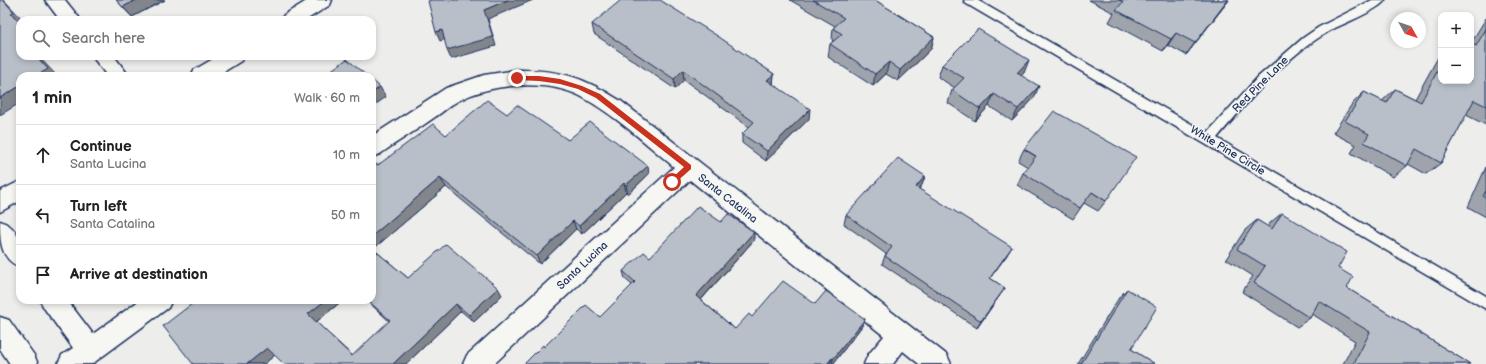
<!DOCTYPE html>
<meta charset="utf-8">
<style>
body{margin:0;font-family:"Balsamiq Sans",sans-serif;background:#f2f2f2;color:#222}
.controls{position:absolute;right:12px;top:12px;display:grid;overflow:hidden;border-radius:8px;box-shadow:0 2px 6px #0003}
.controls button{width:36px;height:36px;display:grid;place-items:center;padding:0;border:0;border-bottom:1px solid #e0e0e0;background:#fff;color:#222;font:20px sans-serif}
.compass{position:absolute;left:1390px;top:12px;width:36px;height:36px;border-radius:50%;background:#fff;box-shadow:0 2px 6px #0003;rotate:130deg}
.stop{position:absolute;width:12px;height:12px;margin:-9px;border:3px solid #c8321e;border-radius:50%;background:#fff}
.stop.end{background:#c8321e;border-color:#fff;box-shadow:0 1px 4px #0008}
.list{margin:0;padding:0;list-style:none}
h2{display:flex;justify-content:space-between;align-items:center;height:52px;margin:0;padding:0 16px;font-size:17px}
h2 small{font-size:13px;font-weight:400;color:#767676}
.list li{display:grid;grid-template-columns:26px 1fr auto;gap:12px;align-items:center;box-sizing:border-box;height:60px;padding:0 16px;border-top:1px solid #e0e0e0}
.list b{display:block;font-size:15px;white-space:nowrap}
.list p{margin:0;font-size:13px;white-space:nowrap;color:#767676}
.list em{font-size:13px;font-style:normal;color:#767676}
.icon{flex:none;width:22px;height:22px;fill:none;stroke:currentColor;stroke-width:2;stroke-linecap:round;stroke-linejoin:round}
.map{position:relative;flex:none;width:1486px;height:364px;overflow:hidden}
.search{position:absolute;background:#fff;box-shadow:0 2px 6px #0003;left:16px;top:16px;width:360px;height:44px;display:flex;align-items:center;gap:10px;box-sizing:border-box;padding:0 14px;border-radius:12px;color:#767676;font-size:15px}
.panel{position:absolute;background:#fff;box-shadow:0 2px 6px #0003;left:16px;top:72px;width:360px;height:232px;border-radius:12px}
.map>svg:first-child{display:block}
.lines{fill:none;stroke-linecap:round;stroke-linejoin:round}
.lane-casing{stroke:#1b2f5e;stroke-width:3}
.street-casing{stroke:#1b2f5e;stroke-width:3}
.secondary-casing{stroke:#1b2f5e;stroke-width:3}
.lane{fill:#f6f6f2;fill-rule:evenodd}
.street{fill:#f6f6f2;fill-rule:evenodd}
.secondary{fill:#f6f6f2;fill-rule:evenodd}
.wall{fill:#9fa4ac;stroke:#1b2f5e}
.shaded-wall{fill:#82868c;stroke:#1b2f5e}
.building{fill:#b9bfc8;stroke:#1b2f5e}
.route{fill:#c8321e}
.labels{text-anchor:middle;stroke-width:3;stroke-linejoin:round;paint-order:stroke}
.street-label{font-size:11px;fill:#1b2f5e;stroke:#f6f6f2}
</style>
<div class="map">
<svg width="1486" height="364" viewBox="0 0 1486 364">
<rect width="100%" height="100%" fill="#edeeec"/>
<filter id="ink" filterUnits="userSpaceOnUse"><feTurbulence type="fractalNoise" baseFrequency=".025" numOctaves="2"/><feDisplacementMap in="SourceGraphic" scale="8" xChannelSelector="R" yChannelSelector="G"/><feConvolveMatrix kernelMatrix="1 2 1 2 8 2 1 2 1" color-interpolation-filters="sRGB"/></filter>
<g filter="url(#ink)">
<g class="lines">
<g class="lane-casing">
<path id="lane" d="M964,0H977L1207,133L1258,77L1303,38L1319,27L1372,0H1385C1380,9 1346,23 1335,28C1288,53 1251,98 1217,138L1486,296V309L965,3Z"/>
</g>
<g class="street-casing">
<path id="street" d="M45,0H65L81,20H60Z
M92,56H114L129,76H107Z
M516,70C560,69 585,78 621,101L947,355L951,364H919L903,351L893,364H864L868,355L884,336L690,180L494,364H463L467,355L674,167C645,143 615,115 582,97C548,79 491,83 458,101C450,105 443,112 435,117C417,130 398,141 380,154L372,157V136L446,88L484,75Z
M0,221C23,229 20,247 20,267C0,259 0,241 0,221Z
M40,300H67L93,334L140,300H172L168,308L92,364H58L62,355L73,348L44,308Z
M0,317L9,320L34,355L38,364H10L0,349Z"/>
</g>
<g class="secondary-casing">
<path id="secondary" d="M308,0H332L330,5L306,20H281L284,15Z
M218,56H244L241,61L217,76H191L194,70Z
M20,181V201L0,212V191Z"/>
</g>
<use href="#lane" class="lane"/>
<use href="#street" class="street"/>
<use href="#secondary" class="secondary"/>
</g>
<path class="wall" d="M116,0H165L132,17Z
M790,0H875L934,37L931,49L898,81L886,74L873,86L828,57L830,44L833,41L832,40L833,28L835,26Z
M1089,0H1229L1186,55L1168,45L1163,51L1109,22L1114,13Z
M664,3L774,74L773,84L809,119L766,161L742,143V134L749,127L684,80L675,89L594,34L592,24Z
M1486,18V125L1466,115L1441,163L1426,174L1408,164L1407,166L1393,177L1351,153L1356,145L1333,133L1352,104L1364,92L1382,101L1395,89L1415,99L1441,52V81L1471,43Z
M942,65L1024,73L1021,75L1034,98L1012,121L989,106L975,121L948,103L952,90L955,88L938,77Z
M507,114L568,140L649,174L628,194L626,192L582,234L576,229L540,264L446,187L373,249L408,278L502,295L474,322L461,311L406,364L275,355L264,364H193L200,300L202,302L204,300H343L316,322L353,356L389,321L366,300H372V167L446,135Z
M1024,149L1106,201L1098,211L1084,203L1073,219L1017,185L1023,173L1028,167L1018,161Z
M1486,167V217L1468,207Z
M925,176L922,185L919,189L1007,255L990,278L1005,288L977,328L882,264L885,256L886,254L844,224L846,215Z
M1282,213L1338,268L1347,288L1470,364H1343L1355,341L1312,314L1310,318L1297,327L1242,292L1253,276L1226,259L1245,230L1257,220L1268,227L1270,223Z
M754,240L701,300L735,329L752,317L815,304L865,319L862,326L833,364H524L544,347L600,317L632,285L625,279L623,271L650,257Z
M1127,289L1131,349L1155,364H1078L1120,296Z"/>
<path class="shaded-wall" d="M3,0H4L23,20H20V23L11,13Z
M136,0H165L132,17L123,7Z
M508,0H533L488,19L496,46L451,59L447,50L484,10Z
M1228,0H1229L1186,55L1195,43Z
M442,30L446,39L440,41L436,32Z
M1176,33L1168,45L1163,51L1171,39Z
M934,37L931,49L898,81L900,70Z
M36,56H39H38L57,76H36Z
M1029,60L1024,73L1012,85L1017,73Z
M889,62L886,74L873,86L875,74Z
M683,70L684,80L675,89L674,79Z
M774,74L773,84L767,80Z
M20,86V103L0,115V98Z
M1039,86L1034,98L1012,121L1018,109Z
M380,87L386,97L372,107V93Z
M994,94L989,106L975,121L980,109Z
M810,109L809,119L766,161L767,151Z
M648,166L649,174L628,194L626,185Z
M925,176L922,185L913,195L916,187Z
M440,178L446,187L372,250V236Z
M624,183L626,192L582,234L579,226Z
M573,221L576,229L540,264L537,256Z
M754,232V240L697,304L696,296Z
M1012,247L1007,255L985,285L990,278Z
M498,288L502,295L474,322L469,315Z
M1005,288L1000,295L977,328L981,321Z
M326,300H343L316,322L308,314Z
M456,304L461,311L406,364H393Z
M865,319L862,326L833,364H832L833,359Z
M267,348L276,354L264,364H247Z
M832,358L830,364H827Z"/>
<path class="building" d="M0,0H3L14,12L11,13L20,23V56H36L48,69L36,76H20V86L0,98Z
M116,0H136L123,7Z
M432,0H508L484,10L493,37L447,50L442,30L436,32L428,1Z
M621,0H660L716,35L774,74L767,80L810,109L767,151L742,134L754,122L683,70L674,79L592,24Z
M813,0H875L934,37L900,70L889,62L875,74L830,44L842,34L833,28L844,18Z
M1119,0H1228L1195,43L1176,33L1171,39L1116,10L1123,2Z
M978,29L1029,60L1017,73L1039,86L1018,109L994,94L980,109L952,90L964,78L942,65Z
M1486,29V106L1474,100L1441,163L1416,149L1407,166L1364,142L1369,134L1345,121L1364,92L1387,103L1395,89L1421,102L1441,64V81H1471V43L1476,46Z
M347,59L367,76H323Z
M372,80L380,87L372,93Z
M487,100L507,114L517,105L568,140L590,122L648,166L626,185L624,183L579,226L573,221L537,256L440,178L372,236V167L376,164L378,165L433,124L446,135Z
M1054,111L1136,157L1106,201L1092,192L1080,208L1023,173L1036,156L1024,149Z
M898,158L925,176L916,187L1012,247L990,278L1005,288L981,321L885,256L892,247L846,215Z
M1486,191V198L1483,196Z
M698,206L721,222L728,214L754,232L696,296L735,329L749,314L752,317L783,281L815,304L826,291L865,319L833,359L832,358L827,364H524L543,345L544,347L586,305L600,317L635,282L623,271L644,252L650,257Z
M1282,213L1347,252L1338,268L1353,277L1347,288L1470,364H1355L1354,363L1370,332L1319,301L1310,318L1254,283L1265,266L1237,249L1257,220L1272,229Z
M446,244L498,288L469,315L456,304L393,364H284L267,348L247,364H193L163,326L197,300H200L201,302L204,300H326L308,314L352,356L390,320L367,300H372V248L408,278Z
M1127,289L1157,307L1131,349L1155,364H1081Z"/>
</g>
<path class="route" d="M515,76H539L560,79L582,86L600,94L691,165V169L674,184H670V180L684,167L596,98L578,89L560,84L539,81L517,80L514,78Z"/>
<g class="labels">
<g class="street-label">
<text transform="translate(1260 84) rotate(-45)" y="4">Red Pine Lane</text>
<text transform="translate(1228 150) rotate(31)" y="4">White Pine Circle</text>
<text transform="translate(728 198) rotate(38)" y="4">Santa Catalina</text>
<text transform="translate(582 265) rotate(-43)" y="4">Santa Lucina</text>
</g>
</g>
</svg>
<div class="controls">
<button>+</button>
<button>−</button>
</div>
<svg class="compass" viewBox="-18 -18 36 36"><path d="M0-13l5 13h-10z" fill="#e53935"/><path d="M0 13l5-13h-10z" fill="#767676"/></svg>
<div class="stop" style="left:672px;top:182px"></div>
<div class="stop end" style="left:517px;top:78px"></div>
<div class="search"><svg class="icon" aria-label="search" viewBox="0 0 24 24"><circle cx="10" cy="10" r="6"/><path d="M15 15l6 6"/></svg>Search here</div>
<section class="panel">
<h2>1 min<small>Walk · 60 m</small></h2>
<ul class="list">
<li><svg class="icon" aria-label="ahead" viewBox="0 0 24 24"><path d="M12 20V5M6 11l6-6 6 6"/></svg><div><b>Continue</b><p>Santa Lucina</p></div><em>10 m</em></li>
<li><svg class="icon" aria-label="left" viewBox="0 0 24 24"><path d="M17 20v-9H6M10 6l-5 5 5 5"/></svg><div><b>Turn left</b><p>Santa Catalina</p></div><em>50 m</em></li>
<li><svg class="icon" aria-label="arrive" viewBox="0 0 24 24"><path d="M6 21V4h12l-3 4 3 4H6"/></svg><div><b>Arrive at destination</b></div></li>
</ul>
</section>
</div>
